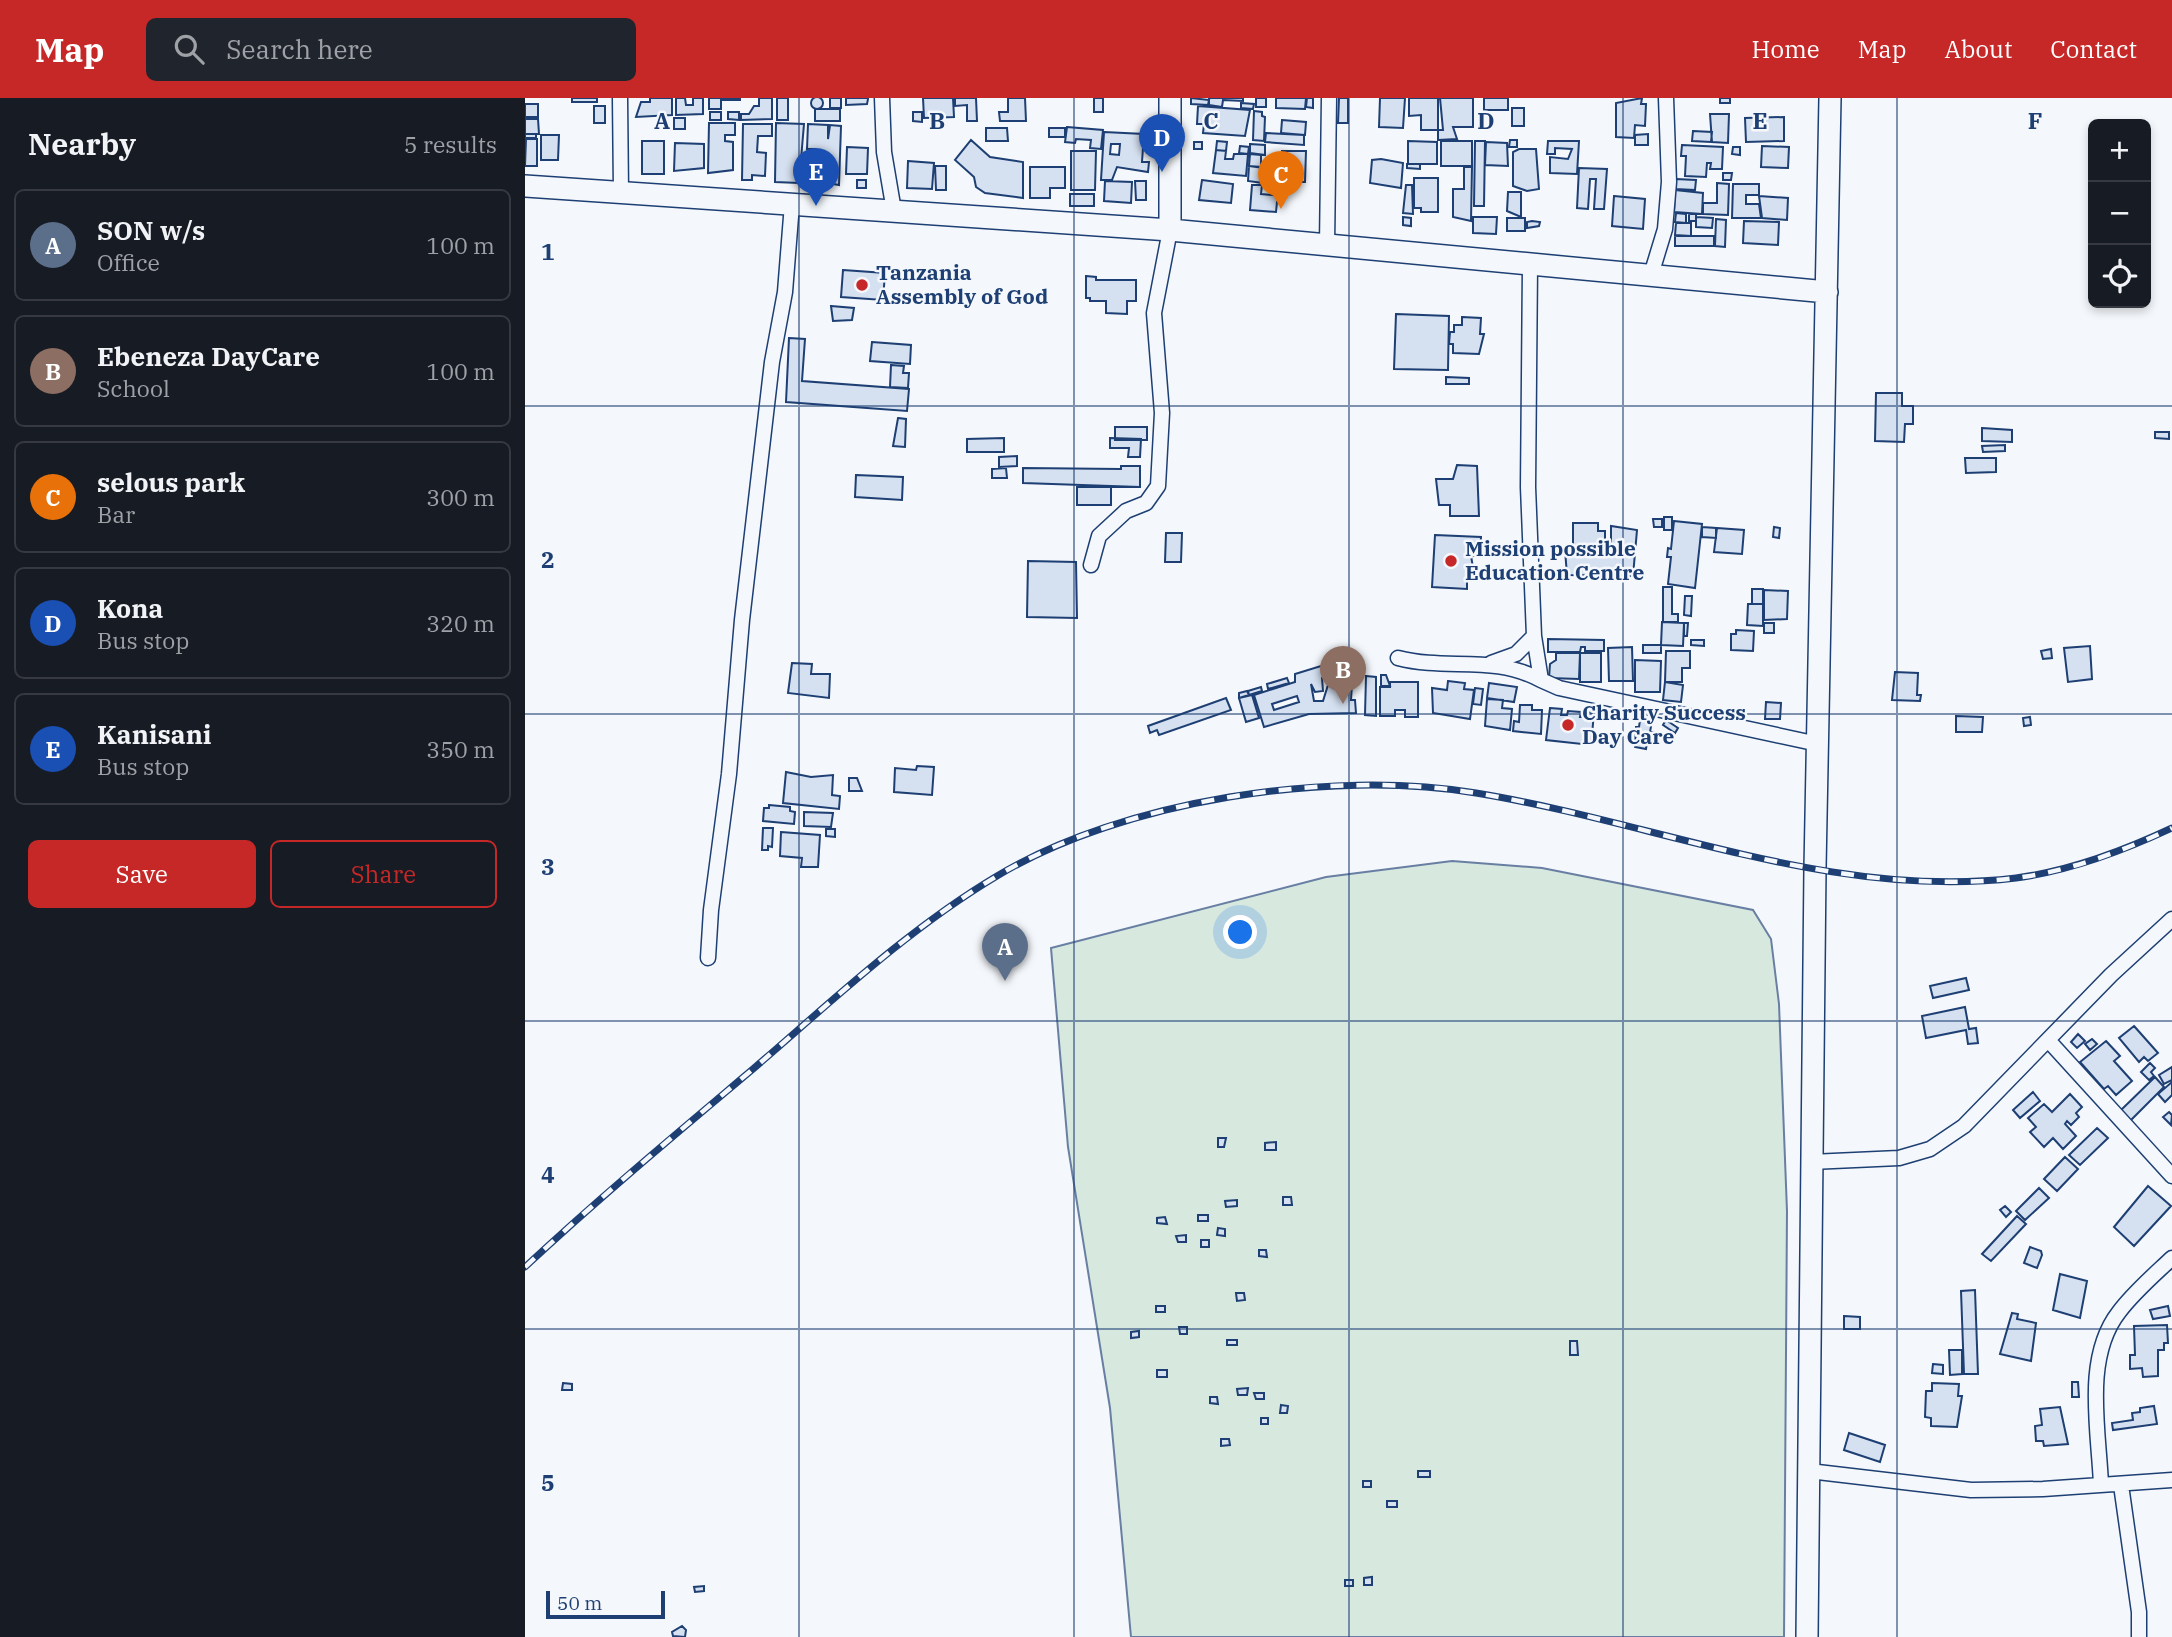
<!DOCTYPE html>
<meta charset="utf-8">
<style>
body{margin:0;font-family:"IBM Plex Serif",serif;background:#20242c;color:#f1f3f6}
.controls{position:absolute;right:21px;top:21px;display:grid;overflow:hidden;border-radius:10px;box-shadow:0 4px 10px #0003}
.controls button{width:63px;height:63px;display:grid;place-items:center;padding:0;border:0;border-bottom:2px solid #363941;background:#171b24;color:#f1f3f6;font:35px sans-serif}
.scale{position:absolute;left:21px;bottom:18px;width:119px;box-sizing:border-box;padding-left:7px;border:4px solid #1d3f73;border-top:0;font-size:19px;line-height:24px;white-space:nowrap;color:#1d3f73;-webkit-text-stroke:5px #f4f7fb;paint-order:stroke}
.you{position:absolute;left:716px;top:835px;width:24px;height:24px;margin:-18px;border:5px solid #fff;border-radius:50%;background:#1a73e8;box-shadow:0 0 0 10px #1a73e833}
.badge{display:grid;place-items:center;width:46px;height:46px;border-radius:50%;background:#c62828;color:#fff;font-size:23px;font-weight:700}
.pin{position:absolute;translate:-50% -58px;filter:drop-shadow(0 2px 4px #0008)}
.pin::after{content:'';position:absolute;top:37px;width:24px;height:21px;background:inherit;clip-path:polygon(0 0,100% 0,50% 100%)}
.list{margin:0;padding:0;list-style:none}
h2{display:flex;justify-content:space-between;align-items:center;height:91px;margin:0;padding:0 28px;font-size:30px}
h2 small{font-size:23px;font-weight:400;color:#9ea1a6}
.list li{display:grid;grid-template-columns:46px 1fr auto;gap:21px;align-items:center;box-sizing:border-box;height:112px;margin:0 14px 14px;padding:0 14px;border:2px solid #363941;border-radius:10px}
.list b{display:block;font-size:26px;white-space:nowrap}
.list p{margin:0;font-size:23px;white-space:nowrap;color:#9ea1a6}
.list em{font-size:23px;font-style:normal;color:#9ea1a6}
.actions{display:flex;gap:14px;padding:21px 28px}
.actions a{flex:1;padding:16px 0;border:2px solid #c62828;border-radius:10px;text-align:center;font-size:24px;color:#c62828}
.actions .main{background:#c62828;color:#fff}
.icon{flex:none;width:38px;height:38px;fill:none;stroke:currentColor;stroke-width:2;stroke-linecap:round;stroke-linejoin:round}
.map{position:relative;flex:none;width:1647px;height:1539px;overflow:hidden}
header{display:flex;align-items:center;gap:42px;box-sizing:border-box;height:98px;padding:0 35px;background:#c62828;color:#fff}
header strong{font-size:33px}
nav{display:flex;gap:38px;margin-inline-start:auto;font-size:24px}
.search{width:490px;height:63px;background:#20242c;display:flex;align-items:center;gap:18px;box-sizing:border-box;padding:0 24px;border-radius:10px;color:#9ea1a6;font-size:26px}
main{display:flex}
aside{flex:1;background:#171b24}
.map>svg:first-child{display:block}
.green{fill:#d7e8df;stroke:#687fa3;stroke-width:2}
.building{fill:#d5e0f0;stroke:#1d3f73;stroke-width:2;fill-rule:evenodd}
.lines{fill:none;stroke-linecap:round;stroke-linejoin:round}
.street-casing{stroke:#1d3f73;stroke-width:17}
.secondary-casing{stroke:#1d3f73;stroke-width:24}
.street{stroke:#f4f7fb;stroke-width:14}
.secondary{stroke:#f4f7fb;stroke-width:21}
.rail-casing{stroke:#1d3f73;stroke-width:7}
.rail{stroke:#f4f7fb;stroke-width:4.5;stroke-dasharray:13;stroke-linecap:butt}
.grid{fill:none;stroke:#1d3f73;stroke-width:2;stroke-opacity:0.55}
.poi-dot{fill:#c62828;stroke:#f4f7fb;stroke-width:2.5}
.labels{text-anchor:middle;stroke-width:5;stroke-linejoin:round;paint-order:stroke}
.poi-label{font-size:21px;font-weight:bold;fill:#1d3f73;stroke:#f4f7fb;text-anchor:start}
.grid-label{font-size:23px;text-anchor:middle;font-weight:bold;fill:#1d3f73;stroke:#f4f7fb;stroke-width:5;stroke-linejoin:round;paint-order:stroke}
</style>
<header>
<strong>Map</strong>
<div class="search"><svg class="icon" aria-label="search" viewBox="0 0 24 24"><circle cx="10" cy="10" r="6"/><path d="M15 15l6 6"/></svg>Search here</div>
<nav><a>Home</a><a>Map</a><a>About</a><a>Contact</a></nav>
</header>
<main>
<aside>
<h2>Nearby<small>5 results</small></h2>
<ul class="list">
<li><span class="badge" style="background:#5c6f8a">A</span><div><b>SON w/s</b><p>Office</p></div><em>100 m</em></li>
<li><span class="badge" style="background:#8d6e63">B</span><div><b>Ebeneza DayCare</b><p>School</p></div><em>100 m</em></li>
<li><span class="badge" style="background:#e8710a">C</span><div><b>selous park</b><p>Bar</p></div><em>300 m</em></li>
<li><span class="badge" style="background:#1a4fb4">D</span><div><b>Kona</b><p>Bus stop</p></div><em>320 m</em></li>
<li><span class="badge" style="background:#1a4fb4">E</span><div><b>Kanisani</b><p>Bus stop</p></div><em>350 m</em></li>
</ul>
<div class="actions"><a class="main">Save</a><a>Share</a></div>
</aside>
<div class="map">
<svg width="1647" height="1539" viewBox="0 0 1647 1539">
<rect width="100%" height="100%" fill="#f4f7fb"/>
<path class="green" d="M927,763L1017,770L1228,812L1246,841L1254,906L1262,1113L1259,1539H606L585,1310L543,1049L526,850L801,779Z"/>
<path class="building" d="M286 5a6 6 0 1 1 12 0a6 6 0 1 1-12 0Z
M47,0H72V4H47Z
M125,0H147V17L111,19L116,4H125Z
M151,0H160L161,7H168V0H178V16L151,17Z
M184,0H215V2H196V11H184Z
M234,0H247V21L216,22V16H224L229,8H234Z
M252,0H263V22H252Z
M305,0H316V10H305Z
M321,0H343V1L342,6L321,7Z
M398,0H428L429,19L399,20Z
M430,0H451L452,23H442V7L430,8Z
M483,0H500L501,23H475L474,14H483Z
M569,0H578V14H569Z
M666,0L684,2L683,7L666,6Z
M684,0H718V3L698,2L697,9L684,7Z
M731,0H741V9H731Z
M751,0H781L780,11L751,10Z
M782,0H788V10L781,9Z
M814,0H823V25H813Z
M855,0H880L878,30L854,29Z
M884,0H913V32H896V17L884,18Z
M915,0H948V29H928L932,41L913,42V32H918Z
M959,0H983V12H959Z
M1117,0L1116,6H1121L1120,28L1110,27L1109,40L1091,39V5Z
M1195,0H1205V5H1195Z
M716,5L729,6L728,11L716,10Z
M0,6H13V19H0Z
M69,8H80V25H69Z
M673,8L725,12L720,38L678,35L679,26H672Z
M987,10H999V28H987Z
M290,11H315V23H290Z
M729,13L737,14V18L740,19L739,43L728,42Z
M185,14H196V22H185Z
M203,14H214V22L203,21Z
M388,14H397V24L388,23Z
M1185,16H1204L1203,45L1187,44Z
M1259,19V43L1221,44L1220,20Z
M149,20H160V31H149Z
M0,21H13L14,36H0Z
M757,22L781,24L780,37L756,35Z
M184,25H210V37H200V43L208,44V72L183,75Z
M251,25L279,26L274,85L250,84Z
M218,26H247V38H233L232,54L241,55L240,78L227,77V82H217Z
M283,26L303,27V41L305,27L316,28L314,87L303,85L301,89L288,88L290,51H282Z
M542,29L578,32L576,51L565,50L566,42L551,41L550,45L540,44Z
M461,30H482L483,43H461Z
M524,30H540V39H524Z
M1168,33L1187,34L1186,44L1167,43Z
M579,34L619,36L617,64H624L623,74L592,69L587,82H576ZM586,46H595L594,57L585,56Z
M741,35L779,37V47L740,44Z
M0,36H11V40H0Z
M1123,36V47H1110V37Z
M16,37H34L33,62H16Z
M1,41H12V68H0Z
M446,42L465,59L498,64V100L460,95L451,89L449,79L430,62Z
M985,42H992V49H984Z
M117,43H139V76H117Z
M692,43L702,44L701,53L691,52Z
M883,43L912,44V66H883Z
M916,43H947V68H916Z
M950,43H960L959,108H949Z
M1023,43H1054L1052,76L1025,75V59L1043,61L1047,51L1030,50V56H1022Z
M669,44H677V51H669Z
M961,44L982,45L983,68L960,67Z
M150,45L179,46V70L149,73Z
M725,46L740,47V57L725,55Z
M1157,47L1198,49L1197,71H1185L1186,65H1182L1181,79L1160,78L1161,58H1156Z
M715,48L724,49L723,56L714,55Z
M1237,48L1264,49L1263,70L1236,69Z
M322,49L343,50L342,76H321Z
M1208,49H1215V57L1207,56Z
M994,51H1011L1014,91L1002,93L988,88V54Z
M691,52L701,53L700,61H708L709,56H723L721,78L688,75Z
M546,53H571L570,92H546Z
M757,53H781L780,84H756Z
M725,56L736,57V69L724,68Z
M856,61L878,65L876,90L845,85L847,62Z
M383,63L409,65L407,91L382,90Z
M882,66H895V71L882,70Z
M410,68H421V92H411Z
M724,68L739,70L738,85L723,83Z
M505,69H540V90H525V100H505Z
M939,69H947L946,123L928,119V91H939Z
M1054,70L1082,71L1079,111H1069L1071,81H1065L1063,111L1052,110Z
M1198,75H1207L1206,82H1198Z
M889,80H913V114H896V110H889Z
M1151,81L1171,82L1170,92L1150,91Z
M332,82H341V90H332Z
M677,82L708,86L706,105L674,102Z
M580,83L607,84L606,105L579,103Z
M610,83H621V102H611Z
M1192,85L1204,86L1203,117L1178,116V105H1192Z
M1208,86H1234V97H1221V106H1234L1236,120H1207Z
M727,87H737L736,96L758,98V105L752,104L751,114L725,112Z
M881,87H887L888,116L878,115Z
M1150,92L1178,95L1177,116L1149,114Z
M983,94H996V119L982,113Z
M545,96H569V108H545Z
M1089,98L1120,101L1118,131L1087,128Z
M1234,98L1263,100L1262,122L1237,120Z
M1151,115L1161,116V125L1150,124Z
M1164,116H1171V123H1164Z
M878,119L886,120V128L878,127Z
M948,119H972L971,136L948,135Z
M1171,119L1188,120L1187,130L1171,129Z
M982,120H1000V133H982Z
M1191,121L1201,122L1200,149L1190,148Z
M1007,123L1015,124L1014,128L1002,130V124Z
M1219,123L1254,124L1253,147L1218,145Z
M1151,125H1166V138L1150,137Z
M1150,138H1189V148H1150Z
M318,172L360,175L358,202L316,199Z
M561,178L571,179V182H611V203H602V216L581,215V203H565V200H561Z
M306,208L329,210L327,222L308,223Z
M871,216L924,218L923,272L869,271Z
M937,219L956,220L955,236H959L954,256L928,255V246H924L925,234H929V227H937Z
M264,240L280,241L277,283L384,291L382,313L261,304Z
M347,244L386,247L385,266L345,263Z
M366,267L379,268L378,275H384L383,290L365,289Z
M921,279L944,280V286H921Z
M1351,295H1377V308H1388V326H1380L1379,344L1350,343Z
M373,320L381,321L380,349L368,348Z
M590,329H622V342H590Z
M1457,330L1487,332V344L1457,343Z
M1630,334H1644V341L1630,340Z
M479,340V354H442V341Z
M585,340L616,341L615,359H603L604,350H585Z
M1480,347V353L1458,354L1457,348Z
M492,358V368L474,369V359Z
M1440,360H1471V374L1441,375Z
M932,367L952,368L954,418H925V407H914L911,381H928Z
M596,368H615V389L498,385V370L596,371Z
M481,370L482,380H467V371Z
M331,377L378,379L377,402L330,399Z
M552,389H586V407H552Z
M1139,419H1147V432H1139Z
M1128,421H1137V429H1129Z
M1149,423L1177,426L1170,490L1143,486L1146,459H1142L1143,450L1146,451Z
M1048,425H1073V433H1080V447H1073V453H1086V428L1112,432L1108,478L1042,477L1040,452L1048,449Z
M1177,429L1191,430V440L1177,439Z
M1249,429L1255,430L1254,440L1248,439Z
M1192,430L1219,432L1217,456L1189,454Z
M641,435H657L656,464H640Z
M910,437L956,439L955,458H946L949,475L942,480V491L907,489Z
M503,463L551,464L552,520L502,519Z
M1138,489H1147V516H1153V524H1138Z
M1227,491H1238V506H1227Z
M1239,492L1263,493L1262,521L1239,522Z
M1160,498H1167L1166,518L1159,517Z
M1223,506H1238V528L1222,527Z
M1137,524L1159,525L1158,548L1136,547Z
M1159,525H1163L1162,538H1159Z
M1239,525H1249V535H1239Z
M1211,532L1229,533L1228,553L1206,552V536H1211Z
M1023,541L1079,542V553H1060V549H1056L1055,554H1023Z
M1166,542H1179V548L1166,547Z
M1118,547H1136V555H1118Z
M1565,548L1567,581L1543,584L1539,550Z
M1107,549L1108,583H1084L1083,550Z
M1526,551L1527,560L1518,561L1516,553Z
M1141,553H1165V570H1157V584H1140Z
M1031,555H1055L1054,581L1024,580L1025,566L1031,562Z
M1055,555H1076V584H1055Z
M1110,562L1136,563L1135,594H1110Z
M809,564L812,576L797,580L798,593L790,594L786,586L789,603H798L803,587L827,586L826,602H830L831,615L784,616L739,629L729,597L770,584V576ZM772,598L774,604L749,612L747,606Z
M267,565L287,566L286,576H305L304,600L263,595Z
M1370,574L1393,575L1392,597H1396L1395,603L1367,602Z
M856,577H861L865,588H856Z
M841,578L851,579V618L840,617Z
M762,580L764,585L743,591L742,586Z
M923,583L940,585L939,591L949,592L945,621L908,615L907,590L922,592Z
M865,584H893V619H880V612H870V618H855V589H865Z
M1140,584L1158,587L1156,604L1138,602Z
M964,585L992,589L989,604L962,600Z
M736,589L737,593L724,597L723,593Z
M950,590L958,591L956,607L948,606Z
M722,593L724,597L714,600V595Z
M727,597L734,620L721,624L714,600Z
M701,600L706,612L634,637L632,632L625,635L623,628Z
M962,601L978,602L977,610L987,611L985,632L960,628Z
M1241,604L1256,605L1255,621H1240Z
M995,607H1007V612H1017L1016,636L988,633L989,623L994,624Z
M1025,610L1037,611L1036,617H1042L1043,613L1056,614L1055,619H1059V614L1069,615L1066,647L1021,642Z
M1116,615L1128,617L1125,634L1135,635L1133,646L1122,644L1121,651L1110,649L1111,629H1114Z
M1431,618L1458,619L1457,634H1431Z
M1505,619L1506,627L1499,628L1498,620Z
M1141,622L1153,630L1150,635L1138,627Z
M392,668L409,669L407,697L369,694L370,670L391,672Z
M261,674L286,679L308,677L307,697L315,698L314,711L258,705Z
M324,680H332L337,693H324Z
M244,707L265,709V713L270,714L269,726L238,723L239,710H244Z
M279,714L308,715L306,729L279,728Z
M238,730H248L247,749L243,748V752H237Z
M301,731H310V739L301,738Z
M256,734L295,737L293,769H276L277,760L255,758Z
M1441,880L1444,892L1408,900L1405,888Z
M1440,909L1444,931L1451,930L1453,945L1443,946L1441,932L1401,940L1397,918Z
M1609,928L1633,955L1623,963L1619,959L1614,964L1594,940Z
M1553,936L1560,943L1552,950L1546,944Z
M1567,941L1572,946L1565,952L1560,946Z
M1581,943L1595,958L1589,963L1607,983L1591,997L1583,988L1579,991L1555,964Z
M1625,965L1630,970L1626,974L1629,978L1624,982L1616,974Z
M1647,969V982L1639,986L1634,977Z
M1630,979L1639,989L1605,1023L1595,1013Z
M1647,984V997L1640,1004L1633,996Z
M1508,994L1515,1003L1495,1020L1488,1012Z
M1545,996L1557,1009L1551,1015L1554,1019L1546,1027L1542,1023L1540,1026L1551,1038L1538,1051L1528,1040L1519,1049L1505,1034L1511,1029L1503,1020L1519,1006L1527,1014Z
M1644,1014L1647,1017L1646,1027L1638,1019Z
M1572,1030L1583,1040L1555,1067L1544,1057Z
M693,1040H701L699,1049H693Z
M751,1044V1052H740V1045Z
M1540,1059L1553,1071L1532,1093L1519,1081Z
M1623,1088L1646,1108L1609,1148L1589,1129Z
M1514,1090L1524,1100L1500,1122L1491,1113Z
M758,1099H766L767,1107H758Z
M712,1102V1108L701,1109L700,1103Z
M1480,1108L1486,1114L1481,1119L1475,1112Z
M673,1117H683V1123H673Z
M1492,1118L1501,1126L1466,1163L1457,1156Z
M640,1119L642,1126L632,1125V1120Z
M693,1130L700,1131V1138L692,1137Z
M661,1137V1144H653L651,1138Z
M676,1142H684V1149H676Z
M1505,1149L1516,1153L1517,1157L1512,1170L1499,1165Z
M734,1152H741L742,1159L734,1158Z
M1535,1176L1562,1183L1555,1220L1528,1212Z
M1450,1192L1453,1276H1439L1436,1193Z
M711,1195H719L720,1202L712,1203Z
M631,1208H640V1214H631Z
M1643,1208L1645,1218L1628,1221L1625,1212Z
M1487,1215L1493,1216L1492,1221L1511,1225L1506,1263L1475,1256Z
M1319,1218L1335,1219V1231H1319Z
M1642,1227L1643,1245H1639V1252H1633V1278L1618,1279L1617,1270L1605,1271V1257H1610L1609,1228Z
M654,1229H662V1236H655Z
M614,1233V1239L606,1240V1234Z
M702,1242H712V1247H702Z
M1045,1243H1052L1053,1257H1045Z
M1424,1252H1437V1276L1425,1277Z
M1408,1266L1418,1267V1276L1407,1275Z
M632,1272H642V1279H632Z
M1547,1284H1553L1554,1299H1547Z
M38,1285L47,1286V1292H37Z
M1407,1285L1434,1286L1433,1298H1437L1432,1329L1406,1328V1320L1400,1319L1401,1293H1407Z
M723,1290L722,1297H713L712,1291Z
M729,1295H739V1301H731Z
M685,1299H692L693,1306L685,1305Z
M756,1307L763,1308L762,1315H755Z
M1629,1308L1632,1326L1588,1332L1587,1325L1608,1322L1607,1315L1615,1314V1310Z
M1535,1309L1543,1346L1519,1348L1518,1343H1511L1510,1328L1517,1327L1515,1311Z
M736,1320H743V1326H736Z
M1324,1335L1360,1347L1355,1364L1319,1352Z
M696,1341H704L705,1347L696,1348Z
M893,1373H905V1379H893Z
M838,1383H846V1389H838Z
M862,1403H872V1409H862Z
M847,1479V1487H839V1480Z
M820,1482H828V1488H820Z
M179,1488V1493L170,1494L169,1489Z
M157,1528L161,1532L160,1539L148,1538L147,1534Z"/>
<g class="lines">
<g class="street-casing">
<path id="street" d="M95,0L96,94
M357,0L359,54L369,113
M802,147L804,0
M1005,167L1003,389L1009,538L1016,582L1034,590L1293,646
M1126,177L1140,131L1144,84L1141,0
M566,467L574,438L601,413L621,405L633,388L637,315L629,215L645,132
M873,560C923,573 967,556 1016,582
M966,565L991,556L1009,538
M183,860L186,812L204,676L217,522L247,264L260,194L267,106
M1523,942L1647,1078
M1286,1064L1374,1060L1405,1051L1439,1028L1586,877L1647,821
M1284,1373L1446,1392L1518,1391L1647,1382
M1576,1387C1574,1333 1558,1260 1594,1214C1609,1194 1629,1177 1647,1160
M1596,1387L1614,1514V1539"/>
</g>
<g class="secondary-casing">
<path id="secondary" d="M645,0V132
M0,88L645,132L1302,194
M1282,1539L1290,770L1305,0"/>
</g>
<use href="#street" class="street"/>
<use href="#secondary" class="secondary"/>
<g class="rail-casing">
<path id="rail" d="M0,1169C74,1100 151,1036 228,971C306,904 383,831 472,778C598,702 806,671 951,695C1129,724 1308,802 1491,780C1545,773 1598,753 1647,730"/>
</g>
<use href="#rail" class="rail"/>
</g>
<path class="grid" d="M274,0V1539M549,0V1539M824,0V1539M1098,0V1539M1372,0V1539M0,308H1647M0,616H1647M0,923H1647M0,1231H1647"/>
<g class="poi-dot">
<circle cx="337" cy="187" r="7"/>
<circle cx="926" cy="463" r="7"/>
<circle cx="1043" cy="627" r="7"/>
</g>
<g class="labels">
<g class="poi-label">
<text x="351" y="182">Tanzania<tspan x="351" dy="24">Assembly of God</tspan></text>
<text x="940" y="458">Mission possible<tspan x="940" dy="24">Education Centre</tspan></text>
<text x="1057" y="622">Charity Success<tspan x="1057" dy="24">Day Care</tspan></text>
</g>
</g>
<g class="grid-label">
<text x="137" y="31">A</text>
<text x="412" y="31">B</text>
<text x="686" y="31">C</text>
<text x="961" y="31">D</text>
<text x="1235" y="31">E</text>
<text x="1510" y="31">F</text>
<text x="23" y="162">1</text>
<text x="23" y="470">2</text>
<text x="23" y="777">3</text>
<text x="23" y="1085">4</text>
<text x="23" y="1393">5</text>
</g>
</svg>
<div class="controls">
<button>+</button>
<button>−</button>
<button><svg class="icon" aria-label="locate" viewBox="0 0 24 24"><circle cx="12" cy="12" r="6"/><path d="M12 2v4M12 18v4M2 12h4M18 12h4"/></svg></button>
</div>
<div class="scale">50 m</div>
<div class="you"></div>
<div class="pin badge" style="left:480px;top:883px;background:#5c6f8a">A</div>
<div class="pin badge" style="left:818px;top:606px;background:#8d6e63">B</div>
<div class="pin badge" style="left:756px;top:111px;background:#e8710a">C</div>
<div class="pin badge" style="left:637px;top:74px;background:#1a4fb4">D</div>
<div class="pin badge" style="left:291px;top:108px;background:#1a4fb4">E</div>
</div>
</main>
